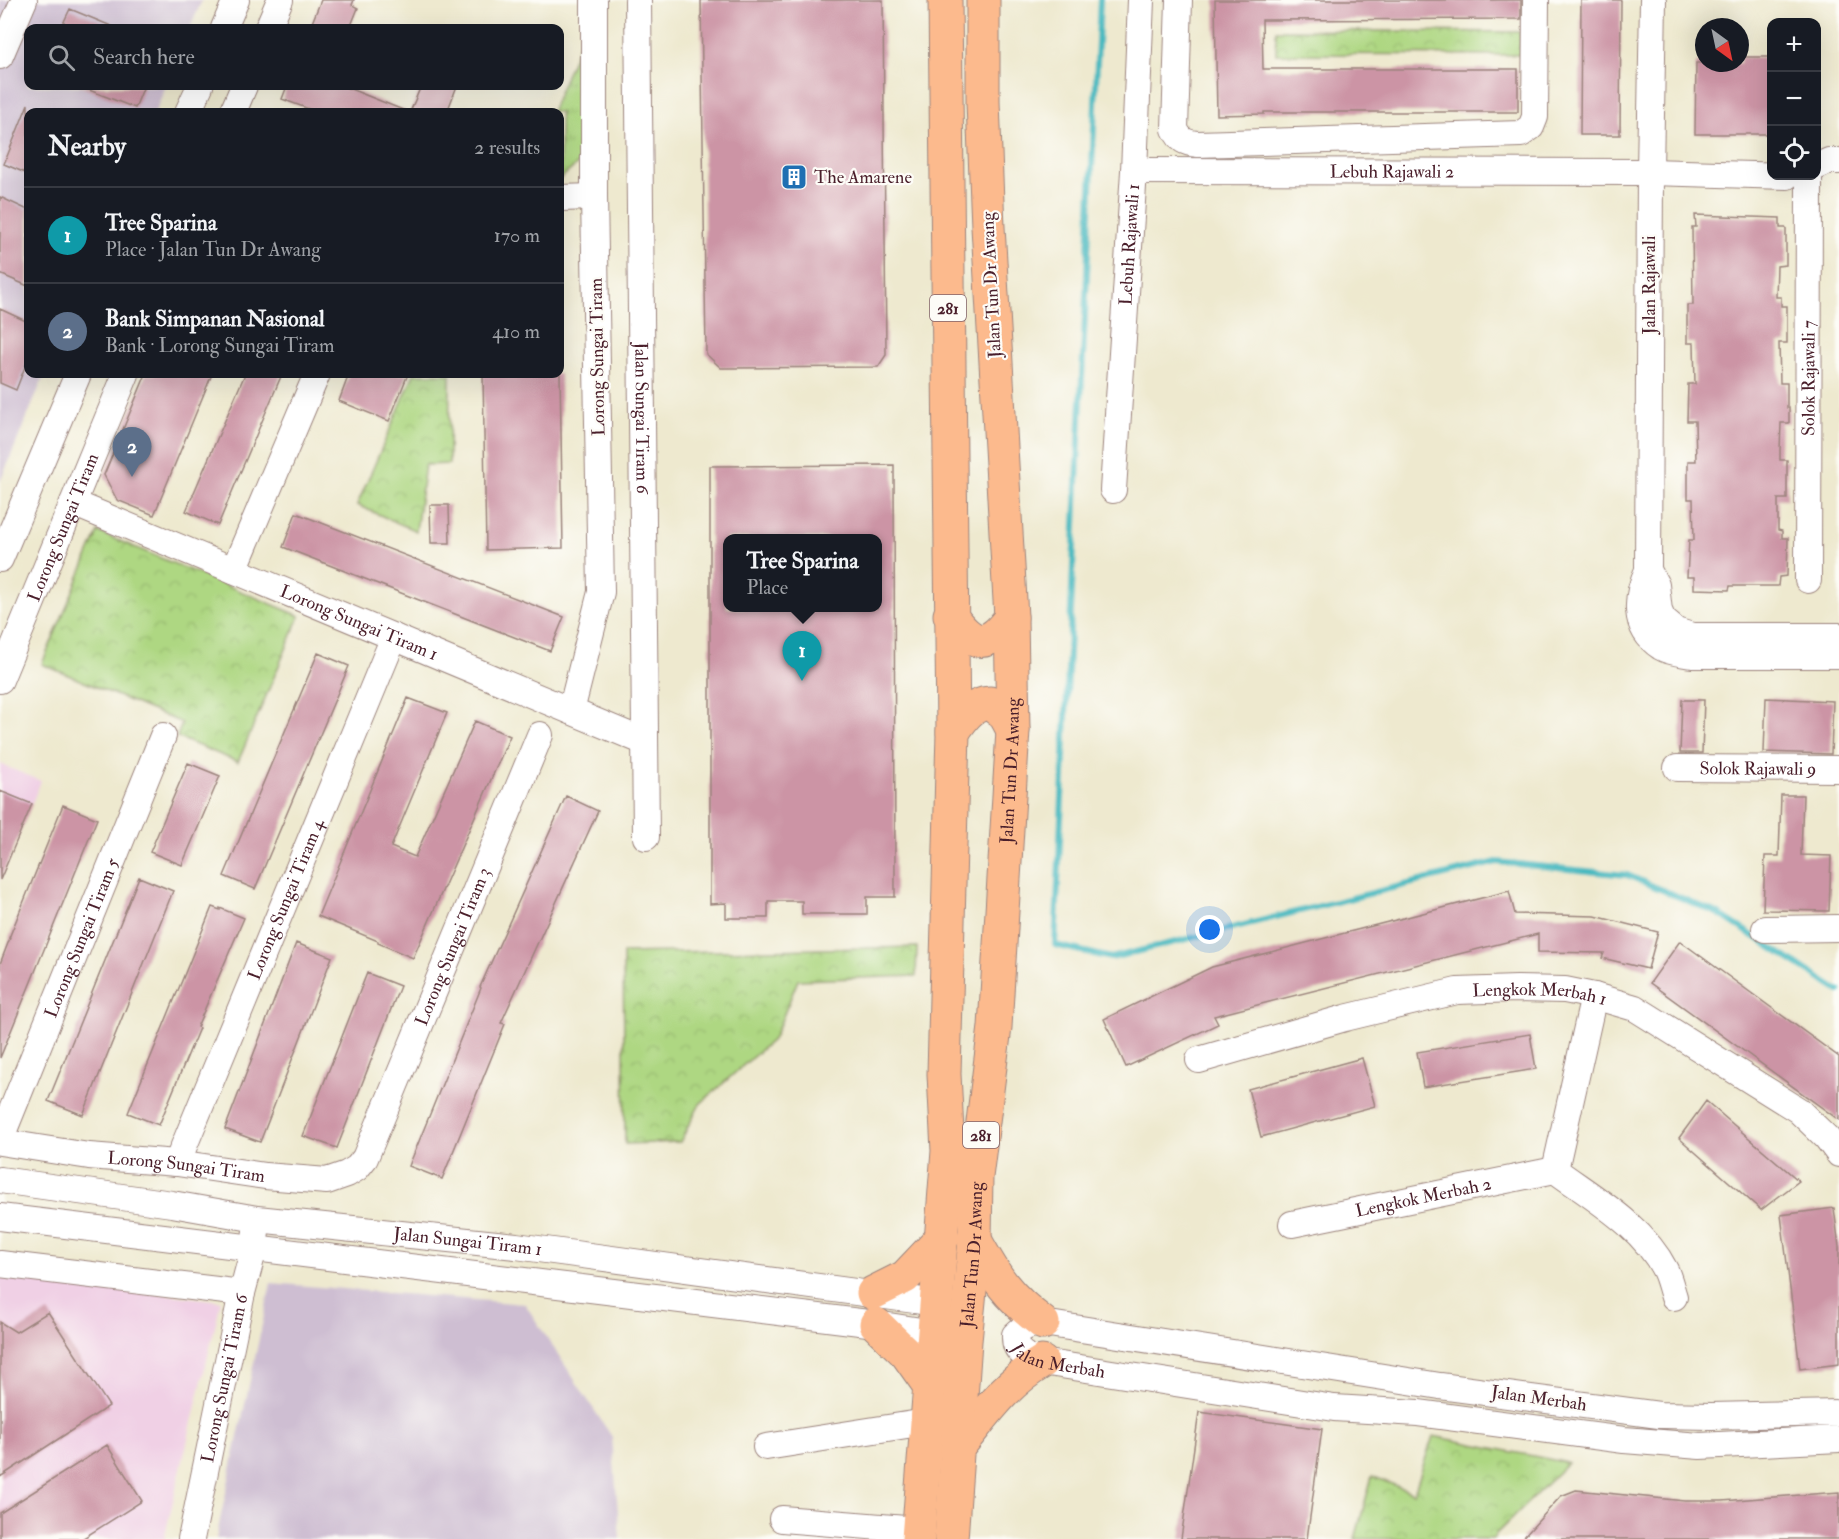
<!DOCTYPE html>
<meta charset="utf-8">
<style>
body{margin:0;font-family:"IM FELL Double Pica",serif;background:#242831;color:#f1f3f6}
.controls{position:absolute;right:18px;top:18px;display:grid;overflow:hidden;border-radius:12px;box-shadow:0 6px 24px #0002}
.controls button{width:54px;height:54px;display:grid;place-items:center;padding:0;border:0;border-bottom:2px solid #363941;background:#171b24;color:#f1f3f6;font:30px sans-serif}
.compass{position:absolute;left:1695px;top:18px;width:54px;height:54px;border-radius:50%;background:#171b24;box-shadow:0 6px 24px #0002;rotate:147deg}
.you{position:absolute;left:1210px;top:930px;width:21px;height:21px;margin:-15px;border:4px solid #fff;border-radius:50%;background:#1a73e8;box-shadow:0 0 0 9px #1a73e833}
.badge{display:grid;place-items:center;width:39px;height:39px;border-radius:50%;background:#1f6fb2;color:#fff;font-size:20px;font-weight:700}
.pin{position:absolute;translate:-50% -50px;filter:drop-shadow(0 2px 3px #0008)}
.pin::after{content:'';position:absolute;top:32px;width:21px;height:18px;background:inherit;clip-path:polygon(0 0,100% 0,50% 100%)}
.popup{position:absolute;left:723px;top:534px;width:159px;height:78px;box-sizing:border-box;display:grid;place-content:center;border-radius:12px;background:#171b24;filter:drop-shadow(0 2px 4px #0005);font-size:20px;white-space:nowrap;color:#9ea1a6}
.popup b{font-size:22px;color:#f1f3f6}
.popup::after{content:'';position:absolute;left:50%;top:100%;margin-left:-12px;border:12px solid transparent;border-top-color:#171b24}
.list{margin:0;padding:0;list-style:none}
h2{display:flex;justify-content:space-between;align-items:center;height:78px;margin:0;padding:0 24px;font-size:26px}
h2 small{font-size:20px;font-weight:400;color:#9ea1a6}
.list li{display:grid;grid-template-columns:39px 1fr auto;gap:18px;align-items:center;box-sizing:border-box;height:96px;padding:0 24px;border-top:2px solid #363941}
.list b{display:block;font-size:22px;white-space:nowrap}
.list p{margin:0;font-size:20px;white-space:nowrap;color:#9ea1a6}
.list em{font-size:20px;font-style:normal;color:#9ea1a6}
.icon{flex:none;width:33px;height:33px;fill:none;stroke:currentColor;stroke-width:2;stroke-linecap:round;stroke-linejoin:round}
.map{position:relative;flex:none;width:1839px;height:1539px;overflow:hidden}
.search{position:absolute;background:#171b24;box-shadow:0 6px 24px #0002;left:24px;top:24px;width:540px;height:66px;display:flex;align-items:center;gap:15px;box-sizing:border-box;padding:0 21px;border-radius:12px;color:#9ea1a6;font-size:22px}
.panel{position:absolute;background:#171b24;box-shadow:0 6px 24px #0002;left:24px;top:108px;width:540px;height:270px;border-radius:12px}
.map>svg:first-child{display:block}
.built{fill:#f0d0e5}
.industrial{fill:#cebed2}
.grass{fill:url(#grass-tufts);stroke:#7c7b56;stroke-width:1.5}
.park{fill:url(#park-crowns);stroke:#7c7b56;stroke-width:1.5}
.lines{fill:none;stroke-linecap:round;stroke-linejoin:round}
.stream{stroke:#4ab9c0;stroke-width:6}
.building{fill:#cc94a5;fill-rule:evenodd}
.minor-casing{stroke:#9c847d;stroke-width:28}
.major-casing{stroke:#9c847d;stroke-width:35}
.minor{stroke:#fff;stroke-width:26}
.major{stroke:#fcba8d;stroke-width:33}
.labels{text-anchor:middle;stroke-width:4.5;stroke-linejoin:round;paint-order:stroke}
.shield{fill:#fdfcf7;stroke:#806168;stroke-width:1.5}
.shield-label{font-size:16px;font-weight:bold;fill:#4a1f2b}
.street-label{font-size:18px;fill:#4a1f2b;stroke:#fdfcf7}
.poi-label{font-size:18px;fill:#4a1f2b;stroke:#fdfcf7;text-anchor:start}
</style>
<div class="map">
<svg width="1839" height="1539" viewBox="0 0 1839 1539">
<defs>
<pattern id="grass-tufts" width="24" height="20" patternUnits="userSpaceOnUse" patternTransform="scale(1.5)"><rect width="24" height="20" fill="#aed782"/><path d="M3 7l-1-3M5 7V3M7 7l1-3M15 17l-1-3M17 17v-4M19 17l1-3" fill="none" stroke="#97b870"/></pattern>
<pattern id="park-crowns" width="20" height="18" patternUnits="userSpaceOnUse" patternTransform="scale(1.5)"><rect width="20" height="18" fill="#aed782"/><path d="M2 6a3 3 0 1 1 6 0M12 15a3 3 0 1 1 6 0" fill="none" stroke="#97b870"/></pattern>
</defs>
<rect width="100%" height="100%" fill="#fdfcf7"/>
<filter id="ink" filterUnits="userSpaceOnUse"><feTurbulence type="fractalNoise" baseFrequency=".0167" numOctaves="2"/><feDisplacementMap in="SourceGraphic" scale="12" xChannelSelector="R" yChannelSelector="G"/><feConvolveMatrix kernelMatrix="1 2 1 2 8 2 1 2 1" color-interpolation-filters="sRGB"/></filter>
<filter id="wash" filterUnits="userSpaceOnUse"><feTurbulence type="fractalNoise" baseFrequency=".008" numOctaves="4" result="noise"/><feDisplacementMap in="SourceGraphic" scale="24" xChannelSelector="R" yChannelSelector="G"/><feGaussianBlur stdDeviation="1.35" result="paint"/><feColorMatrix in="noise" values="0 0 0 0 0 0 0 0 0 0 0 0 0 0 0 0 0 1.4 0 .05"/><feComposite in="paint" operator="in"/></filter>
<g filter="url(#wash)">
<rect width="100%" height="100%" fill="#eee9cf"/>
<path class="built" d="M0,764L41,781L0,881Z
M0,1274L221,1301L164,1539H0Z"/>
<path class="industrial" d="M0,0H202L190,28H28V86H166L155,112H28V374H45L0,482Z
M271,1283L525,1304L612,1437L620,1539H216Z"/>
<path class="grass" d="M579,44L582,160L560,179V112H551Z"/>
<path class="park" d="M1276,30L1520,32V55L1276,54Z
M414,374H450L449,464L425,465L416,531L357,505Z
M98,532L300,616L238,762L177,737L182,723L42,664Z
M917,947L916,976L798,980L774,1038L700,1104L680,1142L625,1144L623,953Z
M1433,1436L1568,1463L1495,1535L1494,1539H1355L1372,1476L1414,1493Z"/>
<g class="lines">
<path class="stream" d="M1100,0L1055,945L1111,958L1497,862L1627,875L1719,914L1839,991"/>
</g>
<g id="blocks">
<path class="building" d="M321,0H354L352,5L358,8L350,28H310Z
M701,0H883L886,355L878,367L721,368L706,354Z
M1215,0H1521V19L1262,20L1263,69H1518V112H1264V114L1217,115Z
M1581,0H1621L1620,135H1580Z
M70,9L116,28H61Z
M1740,57H1772V134H1695L1696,63H1740Z
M79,86H144L135,108Z
M287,86H343L408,112H317L282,99Z
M421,86H457L447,112H410Z
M28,104V174L4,164Z
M0,197L28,210V286L0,274Z
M1695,215L1780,218V228H1786V265L1777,266L1776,297H1781V306H1787V343H1779L1780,383H1787V408H1789V423H1781L1780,451V460H1787V499H1778V530L1782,531V538H1788L1787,576L1779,577L1778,586H1730L1729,590L1694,589V577H1687L1689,540H1694L1693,499H1688V461H1696L1695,421H1687L1688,384H1695L1694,343H1687V305H1693L1692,227H1696Z
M0,309L28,322V359L16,390L0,383Z
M146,374H212L154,515L117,500L104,475Z
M245,374H282L218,525L186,511Z
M349,374H408L389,421L339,401Z
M483,374H560L563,548L486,550Z
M894,465L895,897H867V914H802V901H768V918H726V903L710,904V466ZM727,538H877V608H727Z
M430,505H449L450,543H431Z
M296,513L564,617L550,651L283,547Z
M318,653L349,666L255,889L224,876Z
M408,698L447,713L391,847L415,857L475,721L510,736L413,958L378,943V941L318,916Z
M1766,698L1833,701L1831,754L1764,752Z
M1682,700H1704L1702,753H1680Z
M188,763L220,776L182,865L150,852Z
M0,791L32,804L0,880Z
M1781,795H1803L1801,855L1831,856L1829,911L1763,910L1765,856H1779Z
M566,796L598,811L501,1023L505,1024L442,1179L409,1166L481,988L480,987Z
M63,805L97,819L0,1058V964L10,938H9Z
M139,877L173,891L83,1115L48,1101Z
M1509,891L1515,914L1595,916L1658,932L1648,969L1602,958L1604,953L1538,952V934L1214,1016L1218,1024L1126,1067L1104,1019L1212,967Z
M212,907L220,910V908L244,918L197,1027L199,1028L159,1125L128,1113Z
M1680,941L1839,1057V1120L1650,983Z
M296,943L332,957L260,1142L225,1129Z
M367,973L400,986L337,1148L303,1136Z
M1530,1034L1536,1069L1423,1087L1417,1052Z
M1362,1058L1375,1106L1261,1137L1248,1089Z
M1706,1101L1799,1181L1761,1210L1679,1138Z
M1834,1208L1839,1247V1364L1800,1369L1781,1215Z
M48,1312L109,1406L0,1477V1322L16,1332Z
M1199,1412L1322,1429L1307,1539H1181Z
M107,1445L142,1501L82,1539H0V1513Z
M1576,1490L1685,1501H1722L1839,1492V1539H1522L1561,1496Z"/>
</g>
</g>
<g filter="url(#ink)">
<use href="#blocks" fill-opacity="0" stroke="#9c847d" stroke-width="1.5"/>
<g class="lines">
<g class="minor-casing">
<g id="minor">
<path id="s1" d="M638,0L646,837"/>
<path d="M1179,0L1175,129C1180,140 1185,143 1198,144L1521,134L1531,127L1535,117L1536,0"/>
<path d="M1653,0L1650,172L1648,570C1636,596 1632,628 1661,647C1671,653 1682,653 1693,655H1839"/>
<path d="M224,28L236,0"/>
<path d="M268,28L280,0"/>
<path d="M0,56L24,0"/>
<path d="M188,112L200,86"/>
<path d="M233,112L244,86"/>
<path d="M1816,167L1829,161H1839"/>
<path id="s2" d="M1134,171L1650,172L1787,176"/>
<path d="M560,198L594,197"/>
<path id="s3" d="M1113,490L1134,171L1141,0"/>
<path id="s4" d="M73,503L645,742"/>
<path d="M0,559L78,374"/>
<path d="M234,570L317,374"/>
<path d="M1648,570L1656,585L1659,611L1663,620L1676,631L1692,636H1839"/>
<path id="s5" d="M1808,580L1809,176"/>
<path id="s6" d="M0,680L126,374"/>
<path d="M571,711L601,592L594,197V0"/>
<path id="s7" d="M1677,768L1839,769"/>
<path d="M1765,929L1839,928"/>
<path id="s8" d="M1199,1060L1345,1018L1457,991L1517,989L1565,990L1594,996L1635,1008L1798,1110L1827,1138L1839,1154"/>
<path id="s9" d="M0,1140L163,736"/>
<path id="s10" d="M0,1142L89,1156L177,1163L265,1176L327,1181L347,1174L357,1168L365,1158L540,735"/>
<path id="s11" d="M177,1163L394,637"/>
<path d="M1555,1170L1594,996"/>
<path id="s12" d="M0,1180L172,1204L257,1219L516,1246L937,1303"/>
<path d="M0,1217L876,1324L934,1333"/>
<path id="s13" d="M1292,1224L1555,1170C1593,1198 1643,1226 1665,1270C1669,1278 1671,1288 1674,1297"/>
<path d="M0,1264L242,1293"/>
<path id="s14" d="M1839,1413L1711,1416L1659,1415L1440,1386L1043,1323C1030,1324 1024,1326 1015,1335C1014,1353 1026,1357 1042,1362L1334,1408L1418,1413L1624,1440L1700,1446L1839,1439"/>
<path d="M766,1447L926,1422"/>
<path d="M782,1519L918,1530"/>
<path id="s15" d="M191,1539L242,1293L254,1248L256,1231"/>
</g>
</g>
<g class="major-casing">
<g id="major">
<path d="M950,615C972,646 987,651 1011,617"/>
<path d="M953,732C963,718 971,704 990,703L1005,715L1013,730"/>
<path d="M975,1240C996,1278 1007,1296 1043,1323"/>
<path d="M873,1293L905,1277L943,1237"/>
<path d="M876,1324L907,1354L929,1385"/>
<path d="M959,1446C986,1413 1005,1384 1042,1362"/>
<path d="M918,1539L948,1151L944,1074L953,732L945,0"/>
<path id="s16" d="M951,1539L965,1341L975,1240L976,1177L995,1027L1013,730L1011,617L988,227L983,102V0"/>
</g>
</g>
<use href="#minor" class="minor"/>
<use href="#major" class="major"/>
</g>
</g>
<defs>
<g id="building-square" transform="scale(1.35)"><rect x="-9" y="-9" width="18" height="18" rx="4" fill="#1f6fb2" stroke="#fdfcf7"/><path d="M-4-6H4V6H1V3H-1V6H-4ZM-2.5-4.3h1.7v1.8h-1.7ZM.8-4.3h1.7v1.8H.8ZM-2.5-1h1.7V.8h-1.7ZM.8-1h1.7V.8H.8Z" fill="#fff"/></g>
</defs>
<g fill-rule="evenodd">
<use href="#building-square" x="794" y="177"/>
</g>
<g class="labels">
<g class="shield">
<rect x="930" y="295" width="36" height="26" rx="4.5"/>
<rect x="963" y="1122" width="36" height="26" rx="4.5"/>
</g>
<g class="shield-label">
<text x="948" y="314">281</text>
<text x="981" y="1141">281</text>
</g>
<g class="street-label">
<text dy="6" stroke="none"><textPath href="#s2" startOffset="258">Lebuh Rajawali 2</textPath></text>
<text dy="6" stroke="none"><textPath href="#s3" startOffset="246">Lebuh Rajawali 1</textPath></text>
<text transform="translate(991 285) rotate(-93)" y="6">Jalan Tun Dr Awang</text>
<text transform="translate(1649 285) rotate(-90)" y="6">Jalan Rajawali</text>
<text transform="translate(597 357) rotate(-91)" y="6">Lorong Sungai Tiram</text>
<text dy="6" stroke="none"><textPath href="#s5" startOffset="202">Solok Rajawali 7</textPath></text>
<text dy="6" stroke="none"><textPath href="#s1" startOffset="418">Jalan Sungai Tiram 6</textPath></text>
<text dy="6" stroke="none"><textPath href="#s6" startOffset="165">Lorong Sungai Tiram</textPath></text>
<text dy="6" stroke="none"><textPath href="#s4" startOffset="310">Lorong Sungai Tiram 1</textPath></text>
<text dy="6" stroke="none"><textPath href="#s7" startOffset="81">Solok Rajawali 9</textPath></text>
<text dy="6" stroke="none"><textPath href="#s16" startOffset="771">Jalan Tun Dr Awang</textPath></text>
<text dy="6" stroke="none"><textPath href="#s11" startOffset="285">Lorong Sungai Tiram 4</textPath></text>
<text dy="6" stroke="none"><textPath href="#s9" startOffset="218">Lorong Sungai Tiram 5</textPath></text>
<text dy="6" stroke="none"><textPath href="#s10" startOffset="604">Lorong Sungai Tiram 3</textPath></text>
<text dy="6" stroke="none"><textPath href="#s8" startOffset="350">Lengkok Merbah 1</textPath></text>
<text dy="6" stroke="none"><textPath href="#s10" startOffset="188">Lorong Sungai Tiram</textPath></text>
<text dy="6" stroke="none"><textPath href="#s13" startOffset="134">Lengkok Merbah 2</textPath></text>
<text dy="6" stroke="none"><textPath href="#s12" startOffset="472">Jalan Sungai Tiram 1</textPath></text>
<text dy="6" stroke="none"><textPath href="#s16" startOffset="285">Jalan Tun Dr Awang</textPath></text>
<text dy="6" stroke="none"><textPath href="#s14" startOffset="892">Jalan Merbah</textPath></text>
<text dy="6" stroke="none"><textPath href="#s15" startOffset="164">Lorong Sungai Tiram 6</textPath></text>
<text transform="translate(1539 1398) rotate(8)" y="6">Jalan Merbah</text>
</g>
<g class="poi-label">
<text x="814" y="183">The Amarene</text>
</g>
</g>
</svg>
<div class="controls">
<button>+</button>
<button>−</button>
<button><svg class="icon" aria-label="locate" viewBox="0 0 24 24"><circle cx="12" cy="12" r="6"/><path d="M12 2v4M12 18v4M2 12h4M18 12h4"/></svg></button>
</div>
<svg class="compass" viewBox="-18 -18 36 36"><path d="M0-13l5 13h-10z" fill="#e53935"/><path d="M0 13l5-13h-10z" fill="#9ea1a6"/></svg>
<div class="you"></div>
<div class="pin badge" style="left:802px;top:681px;background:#0f9aa8">1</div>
<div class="popup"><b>Tree Sparina</b>Place</div>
<div class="pin badge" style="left:132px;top:477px;background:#5c6f8a">2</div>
<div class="search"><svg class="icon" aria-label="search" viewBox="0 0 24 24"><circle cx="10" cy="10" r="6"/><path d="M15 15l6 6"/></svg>Search here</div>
<section class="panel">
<h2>Nearby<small>2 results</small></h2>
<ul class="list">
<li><span class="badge" style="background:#0f9aa8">1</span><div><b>Tree Sparina</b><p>Place · Jalan Tun Dr Awang</p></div><em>170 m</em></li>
<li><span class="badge" style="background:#5c6f8a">2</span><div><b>Bank Simpanan Nasional</b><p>Bank · Lorong Sungai Tiram</p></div><em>410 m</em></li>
</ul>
</section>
</div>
